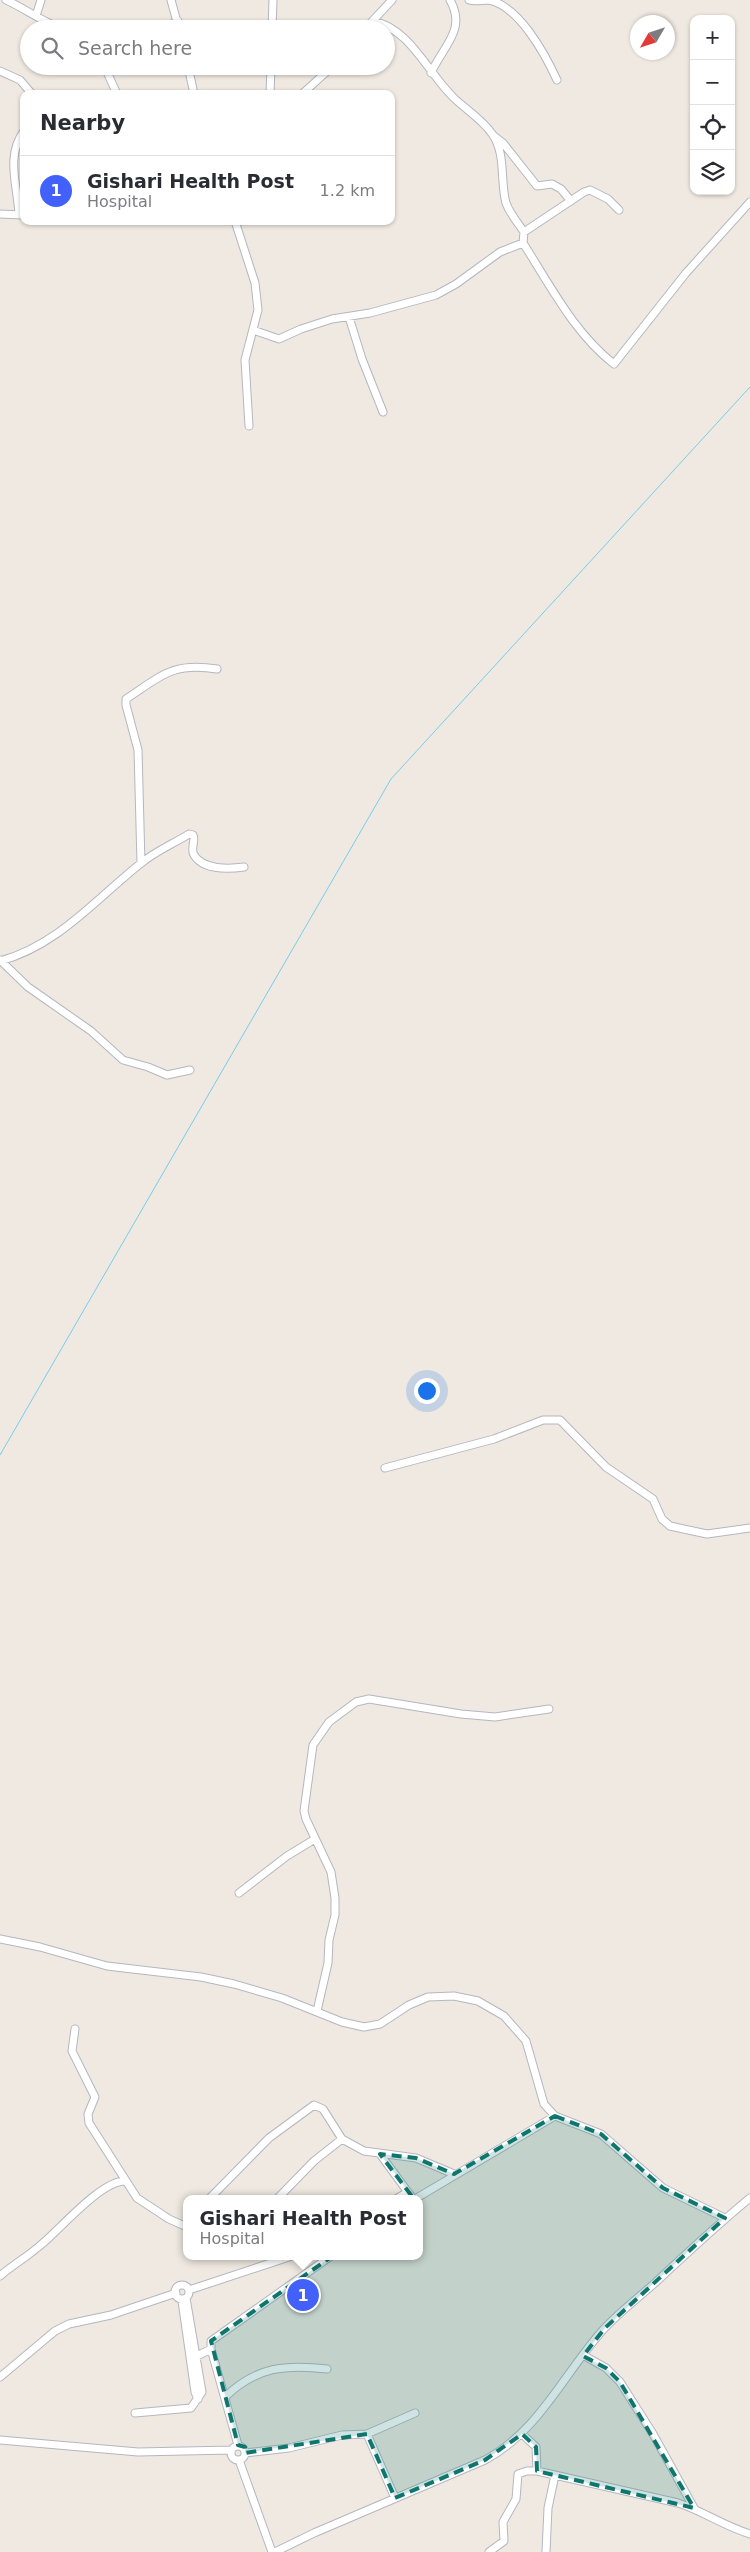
<!DOCTYPE html>
<meta charset="utf-8">
<style>
body{margin:0;font-family:"DejaVu Sans",sans-serif;background:#f7f7f7;color:#2b2b33}
.controls{position:absolute;right:15px;top:15px;display:grid;overflow:hidden;border-radius:10px;box-shadow:0 1px 4px #0004}
.controls button{width:45px;height:45px;display:grid;place-items:center;padding:0;border:0;border-bottom:1px solid #e1e1e2;background:#fff;color:#2b2b33;font:25px sans-serif}
.compass{position:absolute;left:630px;top:15px;width:45px;height:45px;border-radius:50%;background:#fff;box-shadow:0 1px 4px #0004;rotate:231deg}
.you{position:absolute;left:426px;top:1390px;width:18px;height:18px;margin:-12px;border:4px solid #fff;border-radius:50%;background:#1a73e8;box-shadow:0 0 0 8px #1a73e833}
.badge{display:grid;place-items:center;width:32px;height:32px;border-radius:50%;background:#4261fb;color:#fff;font-size:16px;font-weight:700}
.pin{position:absolute;translate:-50% -50%;border:2px solid #fff;box-shadow:0 1px 5px #0006}
.popup{position:absolute;left:183px;top:2195px;width:240px;height:65px;box-sizing:border-box;display:grid;place-content:center;border-radius:10px;background:#fff;filter:drop-shadow(0 1px 4px #0005);font-size:16px;white-space:nowrap;color:#7c7c81}
.popup b{font-size:19px;color:#2b2b33}
.popup::after{content:'';position:absolute;left:50%;top:100%;margin-left:-10px;border:10px solid transparent;border-top-color:#fff}
.list{margin:0;padding:0;list-style:none}
h2{display:flex;justify-content:space-between;align-items:center;height:65px;margin:0;padding:0 20px;font-size:21px}
h2 small{font-size:16px;font-weight:400;color:#7c7c81}
.list li{display:grid;grid-template-columns:32px 1fr auto;gap:15px;align-items:center;box-sizing:border-box;height:70px;padding:0 20px;border-top:1px solid #e1e1e2}
.list b{display:block;font-size:19px;white-space:nowrap}
.list p{margin:0;font-size:16px;white-space:nowrap;color:#7c7c81}
.list em{font-size:16px;font-style:normal;color:#7c7c81}
.icon{flex:none;width:28px;height:28px;fill:none;stroke:currentColor;stroke-width:2;stroke-linecap:round;stroke-linejoin:round}
.map{position:relative;flex:none;width:750px;height:2552px;overflow:hidden}
.search{position:absolute;background:#fff;box-shadow:0 1px 4px #0004;left:20px;top:20px;width:375px;height:55px;display:flex;align-items:center;gap:12px;box-sizing:border-box;padding:0 18px;border-radius:28px;color:#7c7c81;font-size:19px}
.panel{position:absolute;background:#fff;box-shadow:0 1px 4px #0004;left:20px;top:90px;width:375px;height:135px;border-radius:10px}
.map>svg:first-child{display:block}
.lines{fill:none;stroke-linecap:round;stroke-linejoin:round}
.stream{stroke:#75cdf0;stroke-width:1}
.minor-casing{stroke:#b4b7c1;stroke-width:9}
.minor{stroke:#fff;stroke-width:7}
.marked{fill:#0f766e;fill-opacity:0.2;stroke:#0f766e;stroke-width:4;stroke-dasharray:10 6;stroke-linejoin:round}
</style>
<div class="map">
<svg width="750" height="2552" viewBox="0 0 750 2552">
<rect width="100%" height="100%" fill="#efe9e1"/>
<g class="lines">
<path class="stream" d="M0,1455L391,779L750,387"/>
<g class="minor-casing">
<path id="minor" d="M6,0C26,9 42,22 63,29
M171,0L179,29
M469,0C476,2 482,0 489,0C519,6 545,54 557,80
M36,16L41,0
M373,21C411,29 428,74 455,99C468,111 483,120 493,135C506,155 500,181 506,203C510,214 518,223 524,232
M161,29L178,21
M272,29L273,0
M365,29L392,0
M109,66L107,72L117,94
M188,66L194,94
M0,71L20,80L32,94
M431,73C443,46 467,30 450,0
M270,94L271,66
M302,94L333,66
M494,136L503,143L537,186L552,184L561,189L571,201
M0,214L22,215
M19,215C18,187 5,156 24,131
M235,221L255,283L258,310L245,360L249,426
M523,243C550,285 574,333 614,364L686,273L750,202
M349,317L362,359L383,412
M253,330L279,339L301,329L332,319L370,313L436,295L456,284L500,252L523,243L524,232L584,192L590,190L608,199L619,210
M141,863L138,750L126,705V699C161,676 172,662 217,669
M0,960L28,987L91,1031L123,1060L148,1067L167,1075L190,1070
M0,961C57,946 96,899 140,864C154,852 173,844 189,834L193,835C196,841 190,848 194,855C203,870 229,869 244,867
M385,1468L494,1439L543,1420H560L606,1467L653,1499L662,1519L670,1526L707,1534L750,1528
M239,1893L287,1856L315,1839
M0,1939L40,1947L107,1966L201,1977L234,1984L282,1998L342,2022L364,2027L380,2024L409,2005L428,1997L454,1996L478,2001L504,2016L526,2041L544,2104L555,2116L601,2134L663,2188L725,2218
M317,2011L328,1963L329,1940L335,1915V1898L331,1872L306,1819L304,1811L313,1745L329,1722L356,1702L369,1699L461,1714L495,1717L549,1709
M75,2029L72,2051L95,2097L88,2114L89,2123L137,2198L169,2219L187,2227
M380,2154L413,2199
M209,2199L269,2138L314,2105L323,2109L342,2139
M277,2199L314,2161L342,2139L364,2151L416,2158L454,2174
M396,2199L408,2192
M415,2199L555,2116
M0,2276C14,2264 30,2255 43,2243C61,2228 101,2181 125,2181
M175 2292a7 7 0 1 1 14 0a7 7 0 1 1-14 0Z
M189,2290L292,2256
M182,2301L195,2392L198,2399
M583,2355L606,2368L620,2382L653,2434L694,2508
M195,2357L211,2349
M0,2377L55,2331L69,2324L111,2315L176,2293
M225,2397C256,2367 285,2364 327,2369
M135,2413L191,2408L202,2392L186,2298
M367,2434L395,2498
M522,2434L536,2447L537,2471L678,2503C703,2511 724,2526 750,2534
M0,2440L138,2452L231,2450
M238,2445L211,2349V2341L331,2256
M231 2453a7 7 0 1 1 14 0a7 7 0 1 1-14 0Z
M245,2453L289,2448L342,2435L367,2434L415,2413
M239,2460L272,2552
M275,2552L314,2533L485,2460C539,2431 563,2375 602,2331C618,2313 638,2298 656,2282C687,2253 717,2225 750,2198
M489,2552L504,2541L503,2522L516,2499L518,2474L527,2471H537
M546,2552L548,2508L555,2475"/>
</g>
<use href="#minor" class="minor"/>
</g>
<path class="marked" d="M555,2116L601,2134L663,2188L725,2218L605,2328L583,2356L606,2368L620,2382L694,2508L537,2471L536,2447L522,2434L485,2460L395,2498L367,2434L245,2453V2447L238,2445L211,2341L414,2199L380,2154L416,2158L454,2174Z"/>
</svg>
<div class="controls">
<button>+</button>
<button>−</button>
<button><svg class="icon" aria-label="locate" viewBox="0 0 24 24"><circle cx="12" cy="12" r="6"/><path d="M12 2v4M12 18v4M2 12h4M18 12h4"/></svg></button>
<button><svg class="icon" aria-label="layers" viewBox="0 0 24 24"><path d="M12 4l9 5-9 5-9-5zM3 14l9 5 9-5"/></svg></button>
</div>
<svg class="compass" viewBox="-18 -18 36 36"><path d="M0-13l5 13h-10z" fill="#e53935"/><path d="M0 13l5-13h-10z" fill="#7c7c81"/></svg>
<div class="you"></div>
<div class="pin badge" style="left:303px;top:2295px">1</div>
<div class="popup"><b>Gishari Health Post</b>Hospital</div>
<div class="search"><svg class="icon" aria-label="search" viewBox="0 0 24 24"><circle cx="10" cy="10" r="6"/><path d="M15 15l6 6"/></svg>Search here</div>
<section class="panel">
<h2>Nearby<small></small></h2>
<ul class="list">
<li><span class="badge">1</span><div><b>Gishari Health Post</b><p>Hospital</p></div><em>1.2 km</em></li>
</ul>
</section>
</div>
